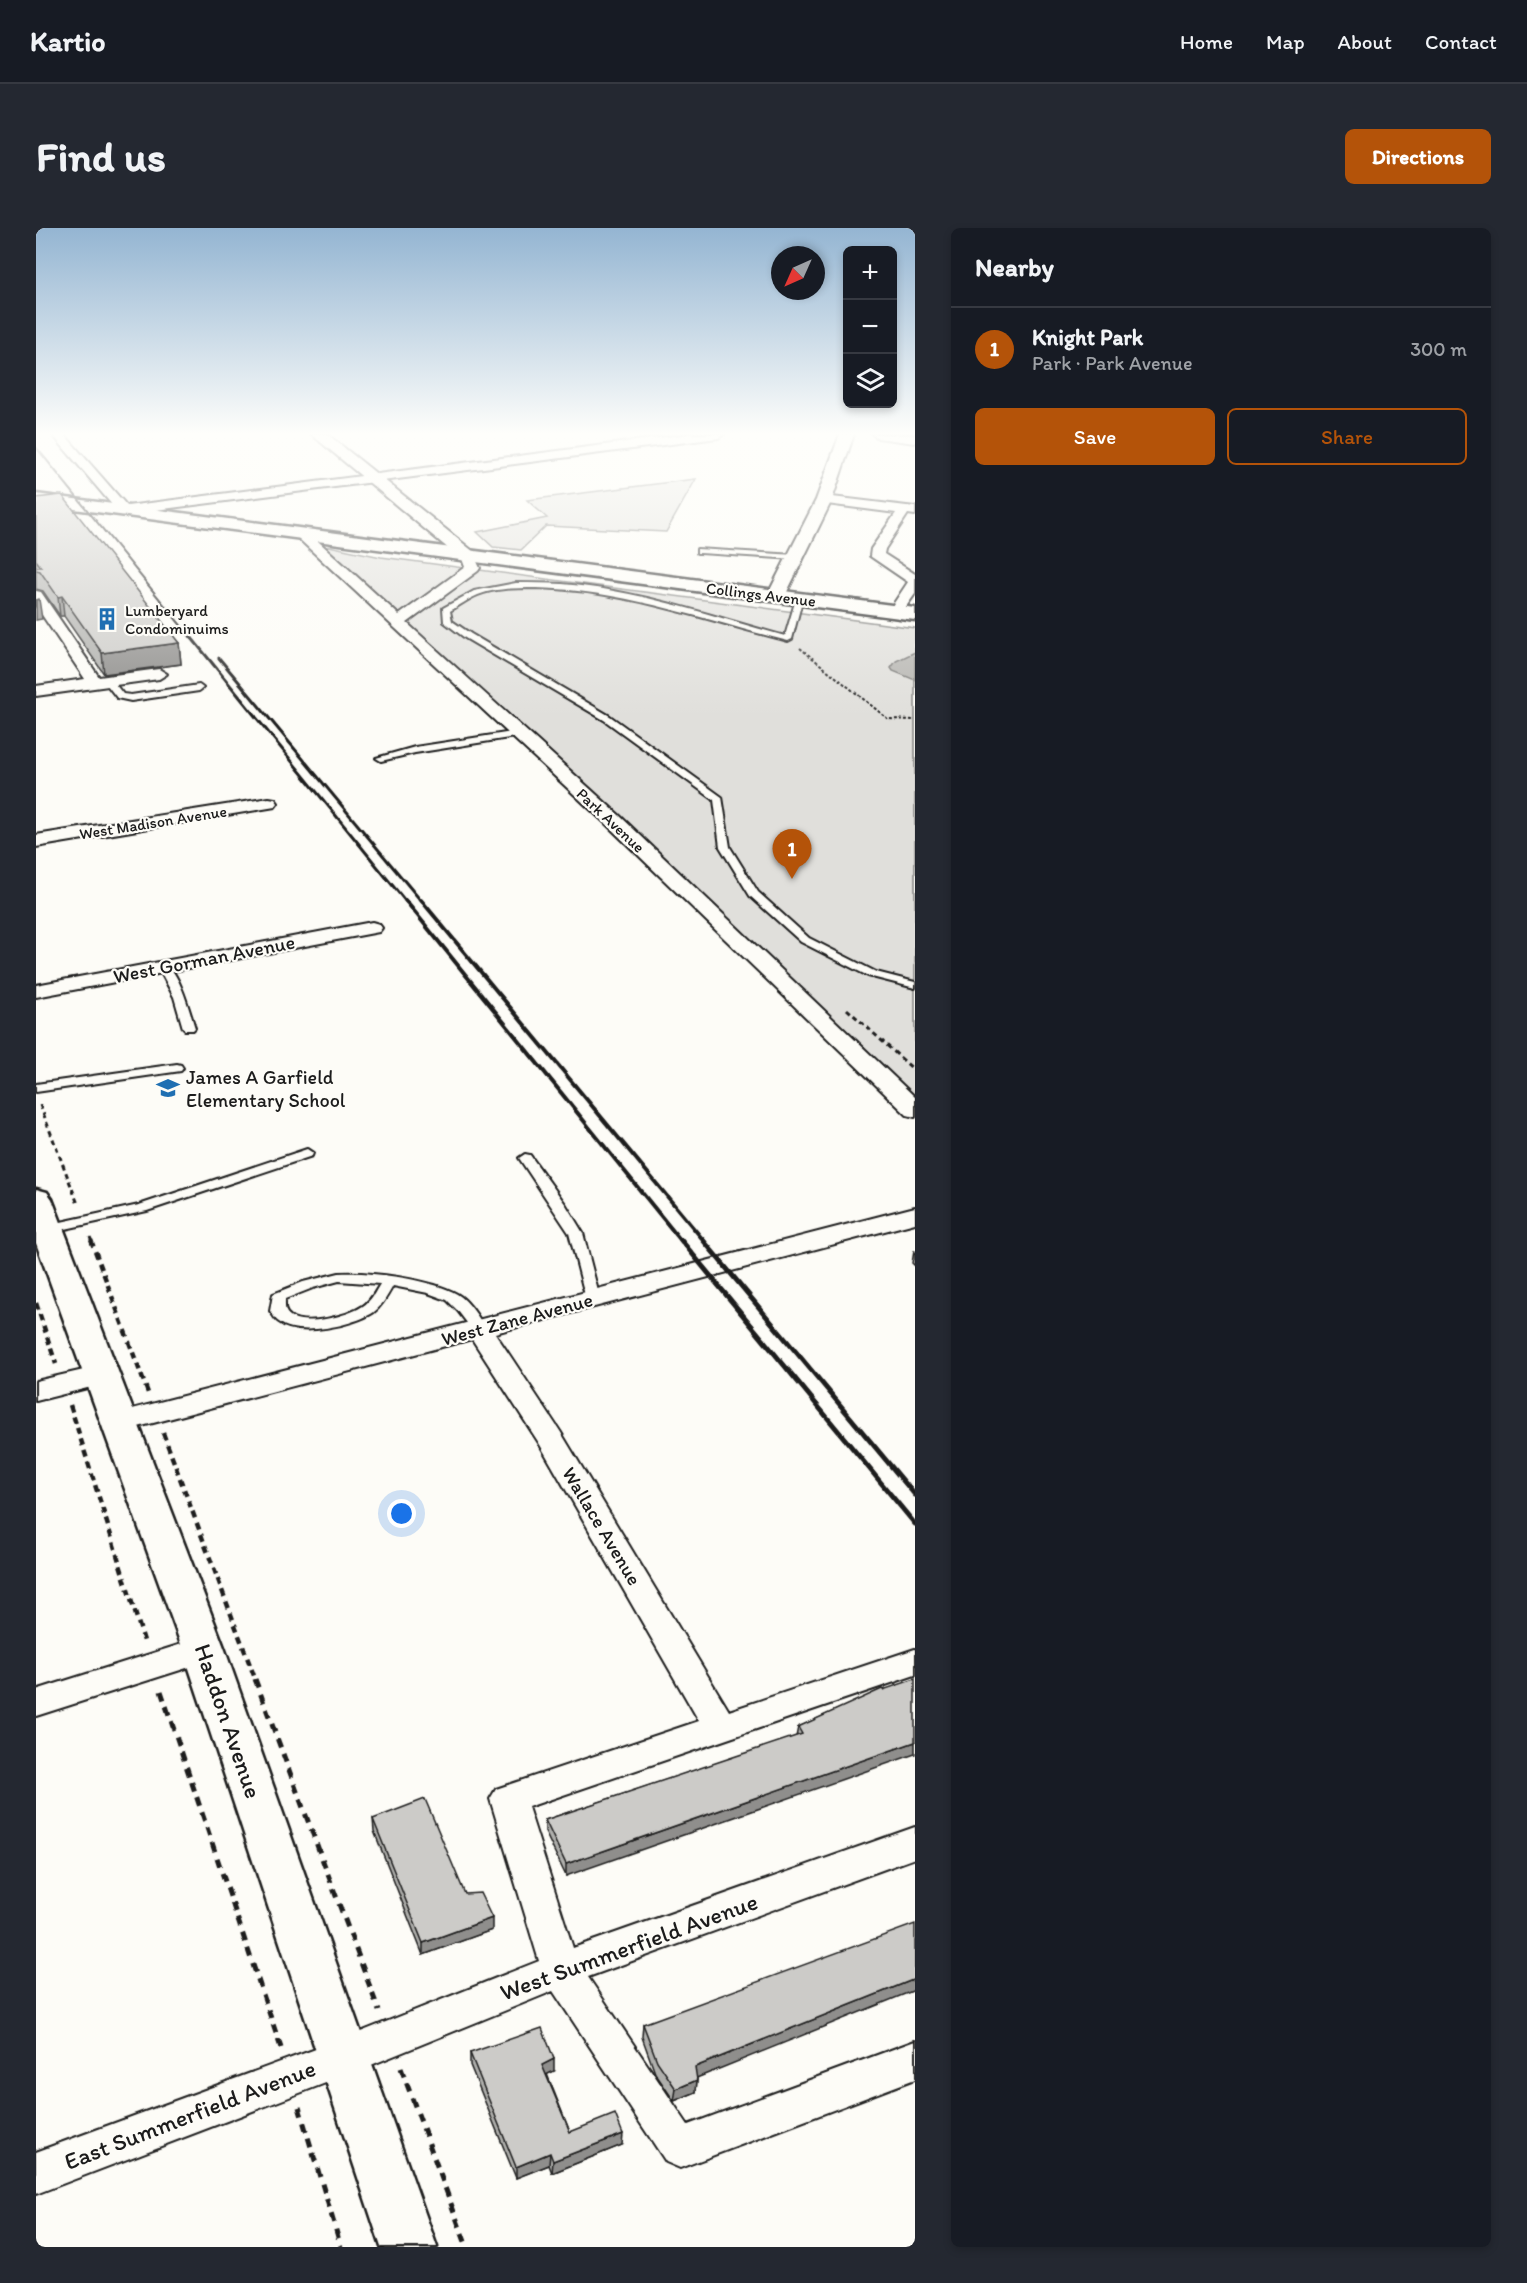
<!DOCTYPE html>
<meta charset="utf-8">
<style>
body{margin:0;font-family:Itim,sans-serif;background:#242831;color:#f1f3f6}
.controls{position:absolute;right:18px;top:18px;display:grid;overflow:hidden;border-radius:9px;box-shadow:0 3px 9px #0003}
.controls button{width:54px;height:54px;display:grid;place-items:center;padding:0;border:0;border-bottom:2px solid #363941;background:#171b24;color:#f1f3f6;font:30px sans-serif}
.compass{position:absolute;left:735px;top:18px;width:54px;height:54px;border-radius:50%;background:#171b24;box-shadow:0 3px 9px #0003;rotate:225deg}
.you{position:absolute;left:366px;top:1286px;width:21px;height:21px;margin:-15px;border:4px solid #fff;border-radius:50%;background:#1a73e8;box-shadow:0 0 0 9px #1a73e833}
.badge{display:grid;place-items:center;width:39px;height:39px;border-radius:50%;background:#b45309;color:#fff;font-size:20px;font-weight:700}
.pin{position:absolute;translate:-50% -50px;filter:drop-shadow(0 2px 3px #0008)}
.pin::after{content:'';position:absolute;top:32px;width:21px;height:18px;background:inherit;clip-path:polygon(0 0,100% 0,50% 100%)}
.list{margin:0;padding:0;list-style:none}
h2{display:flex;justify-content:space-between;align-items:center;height:78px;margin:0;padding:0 24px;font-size:26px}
h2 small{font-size:20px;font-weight:400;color:#9ea1a6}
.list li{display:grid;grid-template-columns:39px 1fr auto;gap:18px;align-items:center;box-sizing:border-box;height:84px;padding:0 24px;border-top:2px solid #363941}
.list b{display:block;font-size:22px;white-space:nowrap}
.list p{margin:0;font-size:20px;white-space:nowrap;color:#9ea1a6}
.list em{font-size:20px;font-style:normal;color:#9ea1a6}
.actions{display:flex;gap:12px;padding:18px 24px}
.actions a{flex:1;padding:14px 0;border:2px solid #b45309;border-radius:9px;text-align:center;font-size:21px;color:#b45309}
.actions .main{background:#b45309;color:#fff}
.icon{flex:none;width:33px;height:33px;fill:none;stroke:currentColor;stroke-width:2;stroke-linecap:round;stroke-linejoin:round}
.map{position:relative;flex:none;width:879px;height:2019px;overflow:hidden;border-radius:9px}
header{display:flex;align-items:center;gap:36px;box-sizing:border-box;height:84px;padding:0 30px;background:#171b24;border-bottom:2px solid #363941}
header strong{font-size:28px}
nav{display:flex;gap:33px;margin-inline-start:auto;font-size:21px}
.intro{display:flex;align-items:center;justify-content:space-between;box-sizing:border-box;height:144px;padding:0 36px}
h1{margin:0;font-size:42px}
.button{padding:15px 27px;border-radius:9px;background:#b45309;color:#fff;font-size:21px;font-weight:700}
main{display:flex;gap:36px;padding:0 36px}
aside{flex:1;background:#171b24;border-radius:9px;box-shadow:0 3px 9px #0003}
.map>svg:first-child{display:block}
.green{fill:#e0dfdb;stroke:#7e7e7c;stroke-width:1.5}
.water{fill:#b7b6b2;stroke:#797876;stroke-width:1.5}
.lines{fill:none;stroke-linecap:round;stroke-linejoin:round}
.service-casing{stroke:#1c1c1c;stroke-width:4}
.minor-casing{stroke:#1c1c1c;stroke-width:4}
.tertiary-casing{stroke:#1c1c1c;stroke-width:4}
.secondary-casing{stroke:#1c1c1c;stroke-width:5}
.primary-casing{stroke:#1c1c1c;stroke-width:5}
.path-far3{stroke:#1c1c1c;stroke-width:2;stroke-dasharray:3 2;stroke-linecap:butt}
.path-far2{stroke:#1c1c1c;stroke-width:3;stroke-dasharray:5 4;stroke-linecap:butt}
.path-far1{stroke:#1c1c1c;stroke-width:4.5;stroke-dasharray:7 5;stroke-linecap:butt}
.path{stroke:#1c1c1c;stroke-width:5;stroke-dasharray:9 7;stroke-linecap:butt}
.service{fill:#fdfcf7;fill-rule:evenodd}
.minor{fill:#fdfcf7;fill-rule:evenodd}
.tertiary{fill:#fdfcf7;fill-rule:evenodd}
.secondary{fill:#fdfcf7;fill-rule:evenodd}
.primary{fill:#fdfcf7;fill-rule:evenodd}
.rail-far3{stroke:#1c1c1c;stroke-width:2}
.rail-far2{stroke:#1c1c1c;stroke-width:3}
.rail-far1{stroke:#1c1c1c;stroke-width:4}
.rail{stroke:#1c1c1c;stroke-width:5}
.wall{fill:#afafac;stroke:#1c1c1c;stroke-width:1.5}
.shaded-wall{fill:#8f8e8c;stroke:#1c1c1c;stroke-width:1.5}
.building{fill:#cccbc8;stroke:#1c1c1c;stroke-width:1.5}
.labels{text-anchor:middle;stroke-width:4.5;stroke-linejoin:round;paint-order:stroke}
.far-street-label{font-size:16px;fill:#1c1c1c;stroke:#fdfcf7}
.far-poi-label{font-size:16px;fill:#1c1c1c;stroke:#fdfcf7;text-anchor:start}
.street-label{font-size:20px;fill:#1c1c1c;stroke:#fdfcf7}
.poi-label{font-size:20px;fill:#1c1c1c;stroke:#fdfcf7;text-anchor:start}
.near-street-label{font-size:24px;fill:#1c1c1c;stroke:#fdfcf7}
</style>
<header>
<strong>Kartio</strong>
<nav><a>Home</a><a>Map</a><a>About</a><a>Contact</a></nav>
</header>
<div class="intro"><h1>Find us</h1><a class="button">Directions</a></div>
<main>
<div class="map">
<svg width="879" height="2019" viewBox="0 0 879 2019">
<rect width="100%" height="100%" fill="#fdfcf7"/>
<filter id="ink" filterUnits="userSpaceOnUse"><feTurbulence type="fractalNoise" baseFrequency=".0167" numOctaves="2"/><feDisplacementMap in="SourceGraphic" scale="12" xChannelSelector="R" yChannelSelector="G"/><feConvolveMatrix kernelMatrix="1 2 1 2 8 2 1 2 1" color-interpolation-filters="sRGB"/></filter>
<g filter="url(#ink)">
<path class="green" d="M660,251L630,304L510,298L485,322L457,319L441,304L511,290L491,272Z
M293,318L345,329L879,400V882L283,321Z"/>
<path class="water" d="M879,424V452L857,443L855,440L860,433Z"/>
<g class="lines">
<g class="service-casing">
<path id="service" d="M661,321L759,327L763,329L759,331L664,325H661Z
M480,355C495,355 511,355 526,356C602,362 676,388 749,408L760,371L767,369L756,411L752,413C669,392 587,362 501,360C482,360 459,360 442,367C432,371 423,378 414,383L416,393L435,406L574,488L686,569L694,619L722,664L773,710L840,744L879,754V760L832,748L765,714L714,668L684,619L678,572L568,492L429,410L408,394L407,380L438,363Z
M69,451H75L87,466L95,467L163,457L167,460L163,463L95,473L81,470L68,453Z
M482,503L485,504V508L379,525L345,533L340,530L379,519Z
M128,736C143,741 154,785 159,800L157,802H149L147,800L138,769L122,739Z
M141,836L145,837L147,840L145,843L0,864V856Z
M271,921L277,925L276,928L111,983L11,1005L4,1001L11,997L103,977Z
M489,926L494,927L530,977L547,1005L564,1071L562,1074L557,1076L550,1071L533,1005L483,930Z
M303,1045C332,1043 395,1051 421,1066C433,1073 442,1089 450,1101L448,1104H438L422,1083L411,1072L392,1065L357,1058C352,1067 346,1078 338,1084C319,1097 262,1110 243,1094C239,1092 237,1086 234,1083L237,1066L267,1054ZM303,1053L344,1056C339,1064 335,1073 327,1078C312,1088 269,1099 254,1088C248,1084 249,1078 249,1071L277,1060Z"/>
</g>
<g class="minor-casing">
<path id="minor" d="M16,206H28L91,278L654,206H688L682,210L88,286L83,285Z
M836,206L879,207V215L842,210Z
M788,268L879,279V287L872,286L849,321L848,326L879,346V366L864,387L859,388L852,384L872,354L834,328L835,321L860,285L783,275L782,272Z
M267,303L272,304L363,387L429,339L425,328L427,325H437L444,340L442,343L371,395L582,586L879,869V889L871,887L568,594L262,310L260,307L262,304Z
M0,363L5,364L63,449L123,441L131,446L123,451L0,468V458L49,451L0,378Z
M233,570L239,571L242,575L239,579L0,619V607Z
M336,694L343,696L346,700L343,704L0,769V757Z
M879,979V995L459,1105L524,1203L693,1483L879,1421V1447L492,1579L537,1720L879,1599V1630L552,1749L652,1897L879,1813V1851L644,1940L630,1934L517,1763L308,1848L0,1966V1924L307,1811L503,1733L454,1571L460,1561L663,1493L503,1215L436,1111L83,1204L73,1201L69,1194L73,1187Z
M65,1138L75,1140L79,1147L75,1154L0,1173V1153Z
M168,1409L179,1413L184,1422L179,1431L0,1488V1462Z"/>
</g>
<g class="tertiary-casing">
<path id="tertiary" d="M275,206H291L438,324L441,328L438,332H426Z
M804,206H818L796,272L749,368L746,372H734L731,368L780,272Z"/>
</g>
<g class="secondary-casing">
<path id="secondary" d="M0,266L879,380V392L0,276Z"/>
</g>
<g class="primary-casing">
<path id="primary" d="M0,961L11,964L16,971L189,1422L401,2019H345L147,1422L0,1015Z"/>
</g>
<path class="path-far3" d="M764,420L852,491L879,492"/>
<path class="path-far2" d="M811,781L879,843
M4,877L42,976
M54,1009L56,1014"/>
<path class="path-far1" d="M55,1012L112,1165
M0,1075L20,1136
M34,1177L108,1413
M127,1205L220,1453"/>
<path class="path" d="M219,1451L343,1783
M125,1463L245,1820
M365,1840L431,2019
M263,1879L305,2019"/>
<use href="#service" class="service"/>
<use href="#minor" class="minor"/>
<use href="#tertiary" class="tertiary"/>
<use href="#secondary" class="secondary"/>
<use href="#primary" class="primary"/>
<path class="rail-far3" d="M0,219L156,411"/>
<path class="rail-far2" d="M155,409L370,674
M183,430L386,674"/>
<path class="rail-far1" d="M369,672L646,1014
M385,672L669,1014"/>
<path class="rail" d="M645,1012L879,1296
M667,1012L879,1267"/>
</g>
<path class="wall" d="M0,270L143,415L145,436L68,446L28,388H24L7,363L0,361Z
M878,1023H879V1038L876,1035Z
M847,1462L530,1648L509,1604V1592L760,1509L762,1499Z
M337,1591L429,1666L456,1702L387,1727L338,1603Z
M607,1796L661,1850L660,1864L638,1873L619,1845L606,1809Z
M434,1825L518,1843L511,1846L534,1904L586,1917L516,1945L513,1937L480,1950L434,1837Z"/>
<path class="shaded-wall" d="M26,368L28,388H24L22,369Z
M3,371L6,391L0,392V372Z
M143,415L145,436L68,446L66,425Z
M879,1514V1526L530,1648V1636Z
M456,1690V1702L387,1727V1715Z
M879,1751V1762L658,1851L659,1839Z
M518,1831V1843L506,1849V1837Z
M661,1852L660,1864L638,1873L640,1861Z
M587,1906L586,1917L516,1945L517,1933Z
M514,1925L513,1937L480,1950V1939Z"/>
<path class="building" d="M26,267L143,415L66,425L26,368L22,369L4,343L0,342V339H5L0,332V270Z
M879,1451V1514L530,1636L509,1592L766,1506L762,1499L846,1461L847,1462Z
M389,1571L429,1666L444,1665L456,1690L387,1715L337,1591Z
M879,1696V1751L659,1839L661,1852L640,1861L621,1833L607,1796Z
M506,1800L518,1831L506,1837L534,1904L579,1886L587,1906L517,1933L514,1925L480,1939L434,1825Z"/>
</g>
<linearGradient id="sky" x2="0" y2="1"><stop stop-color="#94b5d2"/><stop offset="0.42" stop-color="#fefefb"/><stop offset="1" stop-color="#fefefb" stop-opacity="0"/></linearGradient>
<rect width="879" height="489" fill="url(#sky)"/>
<defs>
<g id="building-bare" transform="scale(1.8)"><path d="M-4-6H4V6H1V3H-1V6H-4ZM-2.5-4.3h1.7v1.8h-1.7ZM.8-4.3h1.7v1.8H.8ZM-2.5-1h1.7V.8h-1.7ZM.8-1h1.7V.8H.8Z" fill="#1f6fb2" stroke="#fdfcf7" stroke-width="2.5" paint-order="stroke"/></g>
<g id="school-bare" transform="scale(1.8)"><path d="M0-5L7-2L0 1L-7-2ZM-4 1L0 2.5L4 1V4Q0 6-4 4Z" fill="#1f6fb2" stroke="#fdfcf7" stroke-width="2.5" paint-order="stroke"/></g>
</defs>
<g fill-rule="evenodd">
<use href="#building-bare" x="71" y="391"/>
<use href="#school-bare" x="132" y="860"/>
</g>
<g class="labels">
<g class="far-street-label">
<text transform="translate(725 366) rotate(7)" y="6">Collings Avenue</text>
<text transform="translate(575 592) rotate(43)" y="6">Park Avenue</text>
<text transform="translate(117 594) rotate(-9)" y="6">West Madison Avenue</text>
</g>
<g class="far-poi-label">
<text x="89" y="388">Lumberyard<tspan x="89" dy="18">Condominuims</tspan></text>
</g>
<g class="street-label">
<text transform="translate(168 731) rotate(-11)" y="7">West Gorman Avenue</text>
<text transform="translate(481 1091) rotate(-15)" y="7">West Zane Avenue</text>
<text transform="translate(566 1298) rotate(59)" y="7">Wallace Avenue</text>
</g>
<g class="poi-label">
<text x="150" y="856">James A Garfield<tspan x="150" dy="23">Elementary School</tspan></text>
</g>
<g class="near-street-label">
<text transform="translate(192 1493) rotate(71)" y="8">Haddon Avenue</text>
<text transform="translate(593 1719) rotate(-20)" y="8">West Summerfield Avenue</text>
<text transform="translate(154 1887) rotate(-21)" y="8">East Summerfield Avenue</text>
</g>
</g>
</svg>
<div class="controls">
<button>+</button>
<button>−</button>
<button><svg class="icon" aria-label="layers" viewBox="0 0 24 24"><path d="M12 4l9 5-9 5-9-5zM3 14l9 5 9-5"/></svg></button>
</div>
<svg class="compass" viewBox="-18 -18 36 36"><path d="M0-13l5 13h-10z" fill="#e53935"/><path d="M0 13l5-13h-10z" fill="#9ea1a6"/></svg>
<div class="you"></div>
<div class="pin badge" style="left:756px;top:651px">1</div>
</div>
<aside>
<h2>Nearby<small></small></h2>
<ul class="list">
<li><span class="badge">1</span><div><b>Knight Park</b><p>Park · Park Avenue</p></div><em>300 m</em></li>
</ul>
<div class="actions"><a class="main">Save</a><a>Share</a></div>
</aside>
</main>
